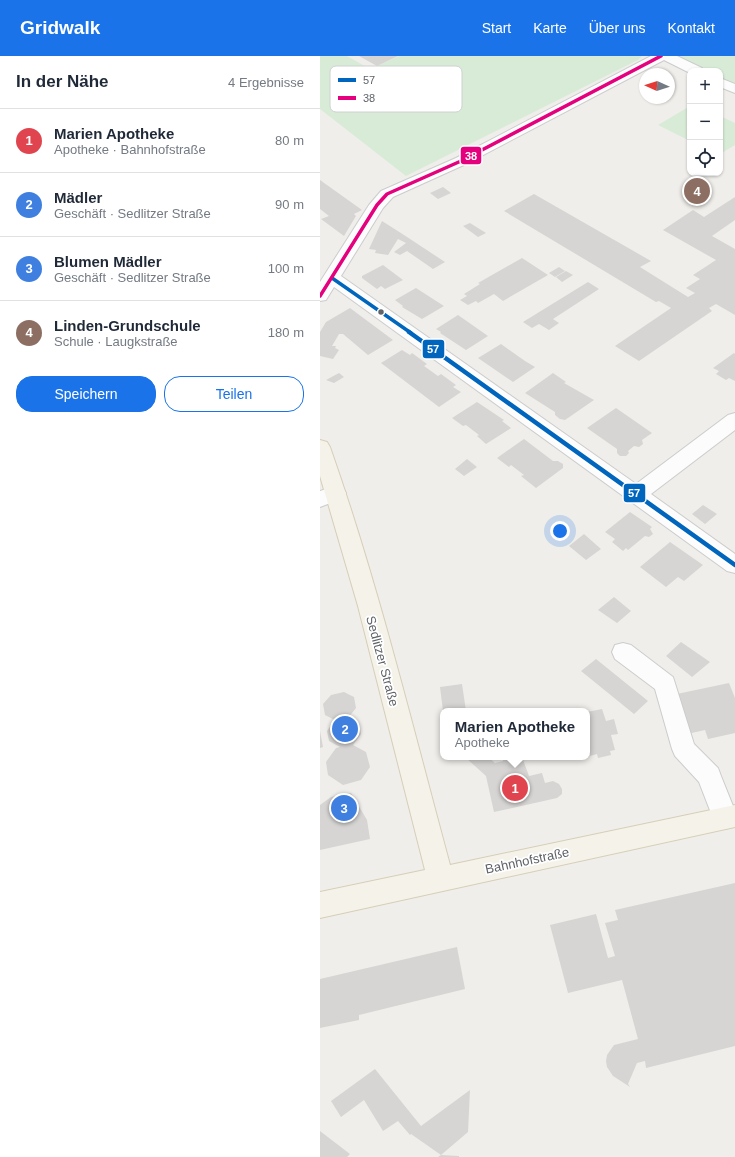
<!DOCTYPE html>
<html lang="de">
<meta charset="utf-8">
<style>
body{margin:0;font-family:Helvetica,sans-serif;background:#f6f6f7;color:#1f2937}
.controls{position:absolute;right:12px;top:12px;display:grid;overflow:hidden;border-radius:8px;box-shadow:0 1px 3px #0004}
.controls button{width:36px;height:36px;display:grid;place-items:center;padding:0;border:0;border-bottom:1px solid #e0e1e3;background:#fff;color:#1f2937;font:20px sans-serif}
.compass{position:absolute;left:319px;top:12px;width:36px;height:36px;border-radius:50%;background:#fff;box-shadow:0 1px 3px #0004;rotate:273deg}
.you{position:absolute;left:240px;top:475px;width:14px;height:14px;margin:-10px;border:3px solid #fff;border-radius:50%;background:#1a73e8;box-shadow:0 0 0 6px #1a73e833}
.badge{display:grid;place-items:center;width:26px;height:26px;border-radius:50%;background:#1a73e8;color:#fff;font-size:13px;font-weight:700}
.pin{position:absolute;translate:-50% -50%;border:2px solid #fff;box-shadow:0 1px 4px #0006}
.popup{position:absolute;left:120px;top:652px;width:150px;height:52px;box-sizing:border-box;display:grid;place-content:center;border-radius:8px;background:#fff;filter:drop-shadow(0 1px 3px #0005);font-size:13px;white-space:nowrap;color:#747a83}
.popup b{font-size:15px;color:#1f2937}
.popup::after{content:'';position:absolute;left:50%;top:100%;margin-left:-8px;border:8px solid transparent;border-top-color:#fff}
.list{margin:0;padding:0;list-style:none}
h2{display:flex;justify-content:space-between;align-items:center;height:52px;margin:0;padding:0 16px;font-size:17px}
h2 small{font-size:13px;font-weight:400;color:#747a83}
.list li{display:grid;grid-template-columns:26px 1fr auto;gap:12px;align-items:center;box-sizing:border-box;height:64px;padding:0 16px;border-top:1px solid #e0e1e3}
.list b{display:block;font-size:15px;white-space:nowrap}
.list p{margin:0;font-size:13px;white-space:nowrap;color:#747a83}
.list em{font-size:13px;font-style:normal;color:#747a83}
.actions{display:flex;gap:8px;padding:12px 16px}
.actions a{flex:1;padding:9px 0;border:1px solid #1a73e8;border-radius:16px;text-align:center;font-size:14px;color:#1a73e8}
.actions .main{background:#1a73e8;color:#fff}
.icon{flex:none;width:22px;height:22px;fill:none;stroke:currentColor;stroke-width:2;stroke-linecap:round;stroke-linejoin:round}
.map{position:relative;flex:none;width:415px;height:1101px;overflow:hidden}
header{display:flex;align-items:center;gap:24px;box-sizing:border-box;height:56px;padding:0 20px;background:#1a73e8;color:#fff}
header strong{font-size:19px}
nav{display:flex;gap:22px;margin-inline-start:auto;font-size:14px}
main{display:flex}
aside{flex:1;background:#fff}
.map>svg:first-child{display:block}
.green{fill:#d8ebd6}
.building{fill:#d6d5d3}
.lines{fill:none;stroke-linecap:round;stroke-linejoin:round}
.minor-casing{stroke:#cbcccc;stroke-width:2}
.major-casing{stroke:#d7ceb8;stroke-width:2}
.minor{fill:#fdfcfc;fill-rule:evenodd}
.major{fill:#f4f2e9;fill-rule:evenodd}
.bus-1-far1-casing{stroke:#fff;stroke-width:5.5}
.bus-1-casing{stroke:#fff;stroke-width:8}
.bus-2-casing{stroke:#fff;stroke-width:5.5}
.bus-1-far1{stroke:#0065bd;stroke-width:3.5}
.bus-1{stroke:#0065bd;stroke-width:4.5}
.bus-2{stroke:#e5007d;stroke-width:3.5}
.bus-dot{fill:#5f6368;stroke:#fff;stroke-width:1.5}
.labels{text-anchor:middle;stroke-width:3.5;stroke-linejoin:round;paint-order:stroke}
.street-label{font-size:13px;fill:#5f6368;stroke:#fff}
.key{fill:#fff;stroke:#cfd0d2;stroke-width:1}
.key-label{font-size:11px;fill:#5f6368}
.line-badge{stroke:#fff;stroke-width:1.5}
.badge-label{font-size:11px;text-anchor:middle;font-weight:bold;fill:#fff}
</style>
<header>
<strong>Gridwalk</strong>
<nav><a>Start</a><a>Karte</a><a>Über uns</a><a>Kontakt</a></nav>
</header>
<main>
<aside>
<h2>In der Nähe<small>4 Ergebnisse</small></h2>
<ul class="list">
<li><span class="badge" style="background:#e0444e">1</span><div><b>Marien Apotheke</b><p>Apotheke · Bahnhofstraße</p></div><em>80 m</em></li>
<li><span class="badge" style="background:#3f7fe0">2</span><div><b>Mädler</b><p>Geschäft · Sedlitzer Straße</p></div><em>90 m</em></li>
<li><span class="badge" style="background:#3f7fe0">3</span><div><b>Blumen Mädler</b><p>Geschäft · Sedlitzer Straße</p></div><em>100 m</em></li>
<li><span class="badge" style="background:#8d6e63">4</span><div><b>Linden-Grundschule</b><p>Schule · Laugkstraße</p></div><em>180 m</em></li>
</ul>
<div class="actions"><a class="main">Speichern</a><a>Teilen</a></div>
</aside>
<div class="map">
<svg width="415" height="1101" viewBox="0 0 415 1101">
<rect width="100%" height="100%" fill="#efeeea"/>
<path class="green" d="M0,0H27L50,13L79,0H322L318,4L86,120L0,53Z
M357,0H415V28L400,21V15H388Z
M370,50V85L338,69Z
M400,60L415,67V89L400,98Z"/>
<path class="building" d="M39,0H78L57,10Z
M0,124L42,154L34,158L36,160L24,180L1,163L9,160L0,153Z
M123,131L131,137L118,143L110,137Z
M214,138L331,205L320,211L368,241L375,237L366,232L380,223L373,219L396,204L343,174L373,154L384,161L415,141V164L392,180L415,193V259L396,248L389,252L392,255L319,305L295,290L351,252L339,245L336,246L184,155Z
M62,165L84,179L125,206L113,213L87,195L80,199L74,196L86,187L78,183L68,199L55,197L56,194L49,193Z
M150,167L166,177L158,181L143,170Z
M202,202L228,219L183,245L174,238L158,247L156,245L148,249L140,244L147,240L144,238L160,228L158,227Z
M63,209L83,224L65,233L61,230L57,233L42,222V220Z
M239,211L245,215L235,221L229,217Z
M246,215L253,219L242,226L236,221Z
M268,226L279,233L233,263L239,267L229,274L219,268L212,272L203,266Z
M96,232L124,250L102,263L82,251L83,250L75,244Z
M30,252L73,284L48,299L23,278H19L12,290H16L15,292L19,294L13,303L0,300V276L6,266Z
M138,259L168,280L146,294L120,277L121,276L116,273Z
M181,288L205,305L215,311L193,326L158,302Z
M82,294L90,299L92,297L107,308L104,310L118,320L121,318L136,329L133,331L141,336L119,351L61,307Z
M414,297L415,298V325L409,322L406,324L396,318L399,315L393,312Z
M19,317L24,321L14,327L6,324Z
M233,317L246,326L244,327L274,344L245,364L240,363L235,359V356L205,337Z
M157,346L184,364L182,365L191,372L166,388L157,380L159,379L146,369L143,370L132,362Z
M296,352L332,377L322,384L323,388L319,391L314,390L308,395L309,397L306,400H300L297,397V393L267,372Z
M204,383L233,405H238L243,408V412L216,432L201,420L204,419L191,409L189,411L177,402Z
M147,403L157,411L144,420L135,413Z
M383,449L397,458L385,468L372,458Z
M310,456L332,471L330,473L333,478L329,481L325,480L308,494L306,492L303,495L292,486L295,483L285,476Z
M264,478L281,493L266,504L249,490Z
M350,486L383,509L364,525L358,521L346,531L320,511Z
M294,541L311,555L297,567L278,554Z
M361,586L390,606L372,621L346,600Z
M276,603L328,645L314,658L261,615Z
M409,627L415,642V677L388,683L385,674L367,678L352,639Z
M142,628L146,655H123L120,631Z
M24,636L34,641L36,652L28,662L39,667L41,678L33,689L46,696L50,711L41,724L23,729L8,719L6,706L16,692L20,691L9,685L7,675L15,664L5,659L3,648L11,639Z
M282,653L286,665L294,663L298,678L291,679L295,694L290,695L291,699L278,702L277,698L270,700V697L267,698V656Z
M0,675L3,691L0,692Z
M145,701H168L175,707L183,705V703L202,701L209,720L222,717L225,727L233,725L239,728L242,733V738L237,742L174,756L166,720Z
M31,737L47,764L50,783L0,794V749L11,741Z
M415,827V990L326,1012L325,1005L317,1007L308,1028L310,1031L293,1020L287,1011L286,1005L287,999L294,989L318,983L302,924L248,937L230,869L276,858L288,902L295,900L285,867L298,864L295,854Z
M137,891L145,933L39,959V964L0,972V923Z
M55,1013L101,1070L150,1034L148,1076L121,1099L91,1078L90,1079L78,1065L63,1075L44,1044L21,1061L11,1045Z
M0,1075L30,1098L27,1101H0Z
M121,1099L139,1100V1101H118Z"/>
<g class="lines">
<g class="minor-casing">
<path id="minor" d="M331,0H357L382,12L384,15H370V17L344,4L146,108L73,141L63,152L21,220L316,428L408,359L415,357V374L331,438L415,498V517L407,515L14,231L6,244L0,245V226L49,149L61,135L136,102Z
M400,22L415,28V37L400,31Z
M16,430L23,432L26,437L23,442L0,451V435Z
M303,587L311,589L353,621L374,688L398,712L401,720L415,755L414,770L405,773L396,770L379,726L355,700L352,693L335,633L295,603L292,596L295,589Z"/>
</g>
<g class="major-casing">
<path id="major" d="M0,384L7,386L10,391C58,527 92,669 130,809L415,749V771L0,862V836L105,814L38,550L0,420Z"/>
</g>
<use href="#minor" class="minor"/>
<use href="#major" class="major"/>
<g class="bus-1-far1-casing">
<path id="bus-1-far1" d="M12,222L91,277"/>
</g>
<g class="bus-1-casing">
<path id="bus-1" d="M89,276L415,509"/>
</g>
<g class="bus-2-casing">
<path id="bus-2" d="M0,240L57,149L67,138L141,105L341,0"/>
</g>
<use href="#bus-1-far1" class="bus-1-far1"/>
<use href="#bus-1" class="bus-1"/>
<use href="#bus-2" class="bus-2"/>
</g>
<circle class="bus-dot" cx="61" cy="256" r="3.5"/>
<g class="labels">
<g class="street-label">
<text transform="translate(63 605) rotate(75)" y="5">Sedlitzer Straße</text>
<text transform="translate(207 804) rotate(-12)" y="5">Bahnhofstraße</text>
</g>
</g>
<rect x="10" y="10" width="132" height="46" rx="6" class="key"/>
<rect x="18" y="22" width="18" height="4" fill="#0065bd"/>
<rect x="18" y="40" width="18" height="4" fill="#e5007d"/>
<g class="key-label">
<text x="43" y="28">57</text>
<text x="43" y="46">38</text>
</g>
<g class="line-badge">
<rect x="140" y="90" width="22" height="19" rx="4" fill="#e5007d"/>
<rect x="102" y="283" width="23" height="20" rx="4" fill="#0065bd"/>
<rect x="303" y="427" width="23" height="20" rx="4" fill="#0065bd"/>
</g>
<g class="badge-label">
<text x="151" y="104">38</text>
<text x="113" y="297">57</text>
<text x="314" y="441">57</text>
</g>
</svg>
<div class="controls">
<button>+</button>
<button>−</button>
<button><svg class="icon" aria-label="locate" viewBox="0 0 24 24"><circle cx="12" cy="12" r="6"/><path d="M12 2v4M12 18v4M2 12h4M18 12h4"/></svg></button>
</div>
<svg class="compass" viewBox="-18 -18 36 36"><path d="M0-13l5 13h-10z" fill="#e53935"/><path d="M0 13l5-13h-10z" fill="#747a83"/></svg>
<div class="you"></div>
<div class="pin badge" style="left:195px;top:732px;background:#e0444e">1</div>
<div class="popup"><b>Marien Apotheke</b>Apotheke</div>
<div class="pin badge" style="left:25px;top:673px;background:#3f7fe0">2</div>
<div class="pin badge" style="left:24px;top:752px;background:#3f7fe0">3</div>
<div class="pin badge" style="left:377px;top:135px;background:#8d6e63">4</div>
</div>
</main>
